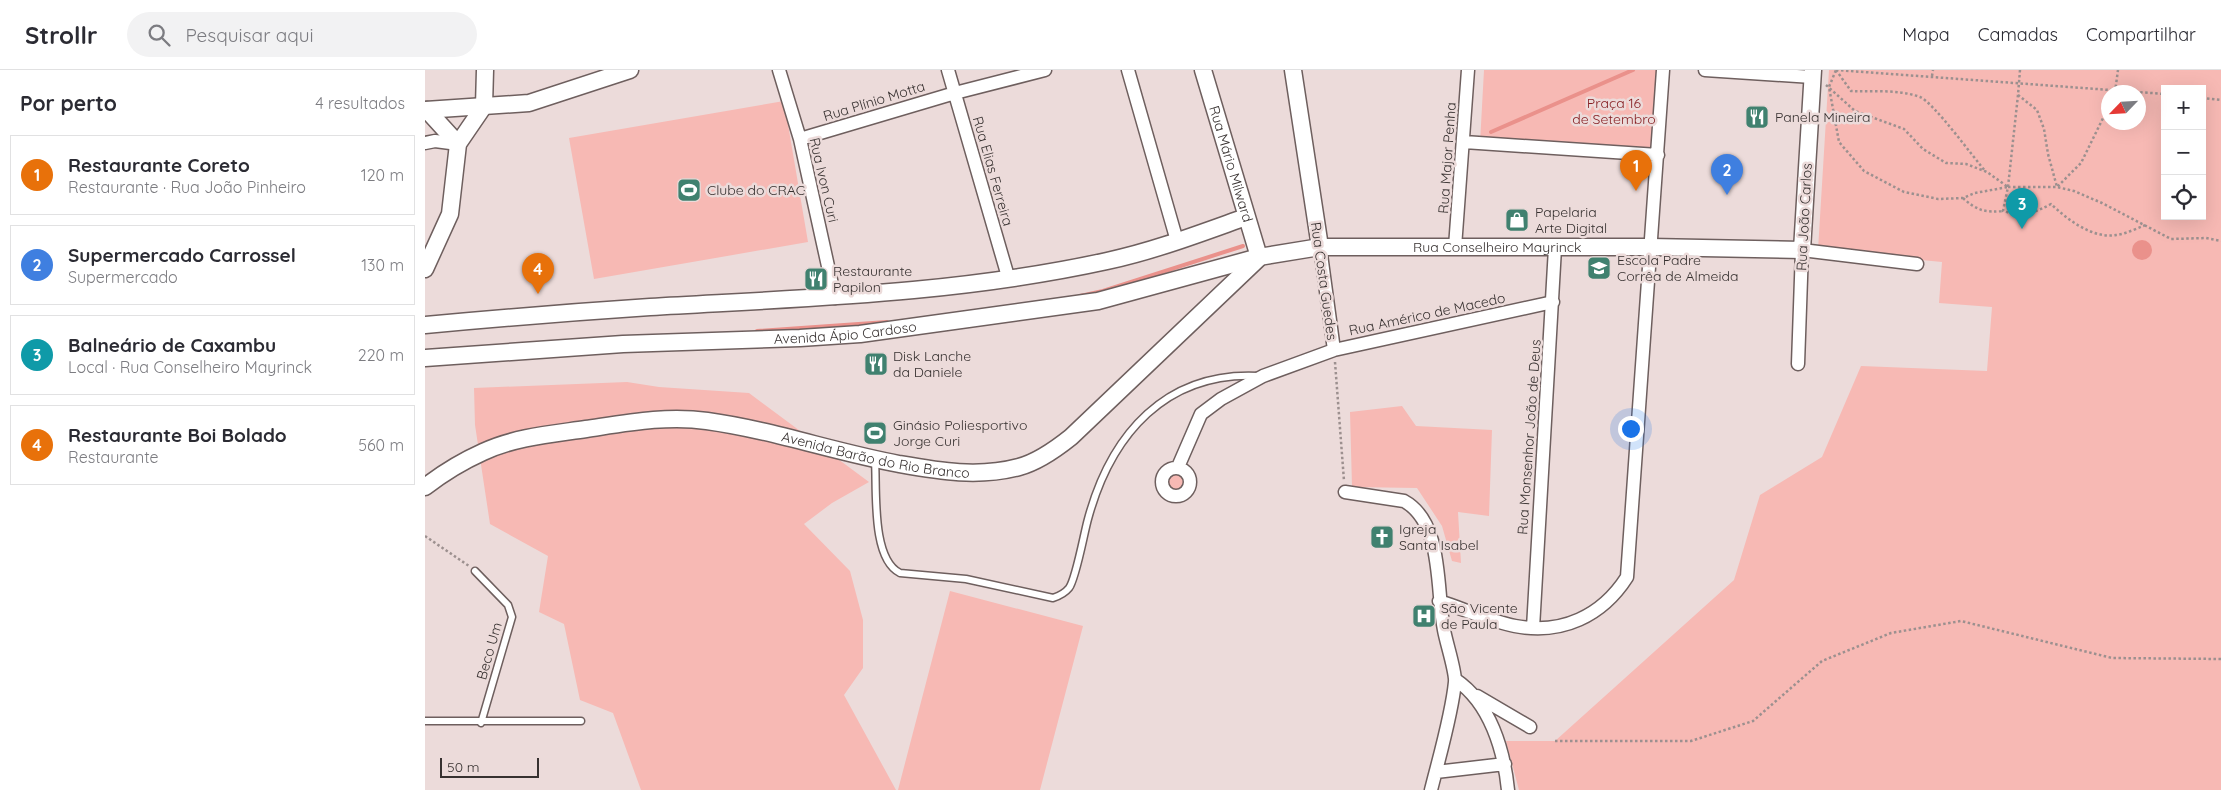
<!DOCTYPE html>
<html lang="pt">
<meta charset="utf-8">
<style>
body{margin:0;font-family:Quicksand,sans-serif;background:#f2f2f3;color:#2b2b33}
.controls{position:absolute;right:15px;top:15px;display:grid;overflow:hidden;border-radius:0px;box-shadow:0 5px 20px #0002}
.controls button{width:45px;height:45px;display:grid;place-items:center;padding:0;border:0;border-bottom:1px solid #e1e1e2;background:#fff;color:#2b2b33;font:25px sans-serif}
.compass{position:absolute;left:1676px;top:15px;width:45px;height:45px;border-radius:50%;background:#fff;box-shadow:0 5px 20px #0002;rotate:245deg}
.scale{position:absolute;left:15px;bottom:12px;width:99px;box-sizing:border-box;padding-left:5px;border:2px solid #373130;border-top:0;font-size:14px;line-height:18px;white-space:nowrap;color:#373130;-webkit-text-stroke:4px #ecdbda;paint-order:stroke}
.you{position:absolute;left:1205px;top:358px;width:18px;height:18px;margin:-12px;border:4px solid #fff;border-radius:50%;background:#1a73e8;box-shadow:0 0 0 8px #1a73e833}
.badge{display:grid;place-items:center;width:32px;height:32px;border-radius:50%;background:#0f766e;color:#fff;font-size:16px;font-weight:700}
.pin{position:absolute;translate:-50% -41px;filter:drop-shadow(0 1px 2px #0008)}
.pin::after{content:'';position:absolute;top:26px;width:18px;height:15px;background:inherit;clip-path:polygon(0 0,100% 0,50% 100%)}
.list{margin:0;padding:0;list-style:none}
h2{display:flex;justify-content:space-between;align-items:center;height:65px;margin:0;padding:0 20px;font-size:21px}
h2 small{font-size:16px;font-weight:400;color:#7c7c81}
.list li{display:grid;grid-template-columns:32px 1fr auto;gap:15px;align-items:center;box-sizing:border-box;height:80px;margin:0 10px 10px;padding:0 10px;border:1px solid #e1e1e2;border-radius:0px}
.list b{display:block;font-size:19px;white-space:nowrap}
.list p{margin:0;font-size:16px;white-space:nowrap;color:#7c7c81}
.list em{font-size:16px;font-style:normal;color:#7c7c81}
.icon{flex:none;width:28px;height:28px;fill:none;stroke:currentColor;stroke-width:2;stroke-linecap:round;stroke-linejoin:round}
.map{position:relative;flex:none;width:1796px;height:720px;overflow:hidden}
header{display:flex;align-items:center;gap:30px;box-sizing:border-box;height:70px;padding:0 25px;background:#fff;border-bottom:1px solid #e1e1e2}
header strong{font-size:24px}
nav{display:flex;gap:28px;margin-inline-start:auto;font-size:18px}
.search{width:350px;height:45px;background:#f2f2f3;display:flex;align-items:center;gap:12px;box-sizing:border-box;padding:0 18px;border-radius:28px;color:#7c7c81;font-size:19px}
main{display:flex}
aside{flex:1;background:#fff}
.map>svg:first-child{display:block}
.green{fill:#f7b9b4;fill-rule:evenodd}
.water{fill:#ea918b}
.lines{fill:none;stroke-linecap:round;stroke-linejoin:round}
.stream{stroke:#ea918b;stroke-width:4}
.service-casing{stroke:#6e5f5e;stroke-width:9}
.minor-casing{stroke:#6e5f5e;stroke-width:15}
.tertiary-casing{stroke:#6e5f5e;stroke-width:19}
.path{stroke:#9c908f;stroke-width:2.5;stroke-dasharray:2.5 2.5;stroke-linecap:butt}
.service{stroke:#fff;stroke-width:6}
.minor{stroke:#fff;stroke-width:12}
.tertiary{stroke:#fff;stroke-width:16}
.labels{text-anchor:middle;stroke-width:5;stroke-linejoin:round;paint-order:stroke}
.street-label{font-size:14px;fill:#373130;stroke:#ecdbda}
.park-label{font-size:14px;fill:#871f23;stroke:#ecdbda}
.poi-label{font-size:14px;fill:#373130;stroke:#ecdbda;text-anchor:start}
</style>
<header>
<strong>Strollr</strong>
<div class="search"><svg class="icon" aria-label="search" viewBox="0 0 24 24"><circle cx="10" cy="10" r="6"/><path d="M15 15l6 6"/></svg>Pesquisar aqui</div>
<nav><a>Mapa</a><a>Camadas</a><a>Compartilhar</a></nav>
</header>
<main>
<aside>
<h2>Por perto<small>4 resultados</small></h2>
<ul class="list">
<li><span class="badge" style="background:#e8710a">1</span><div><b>Restaurante Coreto</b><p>Restaurante · Rua João Pinheiro</p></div><em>120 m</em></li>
<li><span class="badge" style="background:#3f7fe0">2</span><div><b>Supermercado Carrossel</b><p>Supermercado</p></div><em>130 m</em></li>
<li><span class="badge" style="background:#0f9aa8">3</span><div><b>Balneário de Caxambu</b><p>Local · Rua Conselheiro Mayrinck</p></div><em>220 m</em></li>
<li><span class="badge" style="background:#e8710a">4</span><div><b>Restaurante Boi Bolado</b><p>Restaurante</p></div><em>560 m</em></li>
</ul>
</aside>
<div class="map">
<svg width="1796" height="720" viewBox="0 0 1796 720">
<rect width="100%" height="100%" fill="#ecdbda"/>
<path class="green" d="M1059,0H1236L1227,85L1055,73Z
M1404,0H1796V720H1094L1081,671H1130L1309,510L1335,425L1397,387L1436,296L1562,301L1567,237L1514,233L1517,192L1393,180ZM1740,19H1777V146H1740ZM1684,22H1714V52H1684Z
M359,31L383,172L169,209L144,68Z
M202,312L234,317L324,323L444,412L407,433L379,454L425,501L438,550V598L419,625L471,720H216L188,643L155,630L139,554L114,542L123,486L65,454L50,355L49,318Z
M977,336L991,356L1067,360L1064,446L1033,442L1036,493L1027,491L1017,456L992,418L927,417L925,342Z
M739 412a12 12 0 1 1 24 0a12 12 0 1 1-24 0Z
M525,521L658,556L615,720H473Z"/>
<path class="water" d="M1707 180a10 10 0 1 1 20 0a10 10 0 1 1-20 0Z"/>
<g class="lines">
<path class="stream" d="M1066,62L1208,0
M655,226L678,221L818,176
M332,261L462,252"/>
<g class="service-casing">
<path id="service" d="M450,390C452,419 446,489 475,503L541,509L628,528C634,526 640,523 644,518C651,509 659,463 663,449C686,364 741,301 834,306
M50,501L83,535L87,547L56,653
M0,651H156"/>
</g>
<g class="minor-casing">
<path id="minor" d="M354,0L375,69L410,228
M523,0L584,210
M703,0L752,171
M1280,0L1387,7
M375,69L530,23L620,0
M1039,72L1233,85
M0,73L10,71L33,74
M895,177L909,280
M1030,177L1043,0
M1373,294L1377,180L1492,194
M753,397L776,344L796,329L838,306L909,280L1128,232
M737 412a14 14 0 1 1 28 0a14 14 0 1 1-28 0Z
M920,422L979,431C1019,453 1011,521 1019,560C1021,572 1031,602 1030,612C1027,644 1014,688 1006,720
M1014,531C1039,539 1065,551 1090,556C1137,565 1177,546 1202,507L1238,0
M1108,558L1130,178
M1031,610C1065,633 1079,680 1083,720
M1052,626L1105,657
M1011,702L1080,694"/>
</g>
<g class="tertiary-casing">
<g id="tertiary">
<path id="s1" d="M778,0L834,187"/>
<path d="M868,0L895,177"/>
<path d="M59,36L60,0"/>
<path d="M0,40L104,33L205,0"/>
<path d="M2,40L33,74"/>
<path d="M0,199L25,144L33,74L59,36"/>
<path d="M0,255C75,248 150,242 225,237C378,228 532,224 682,191C729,181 776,163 821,147"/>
<path id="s2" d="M0,288L198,274L375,268L435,264L673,231L834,187L895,177H1226L1377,180L1388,0"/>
<path id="s3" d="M0,417C18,403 38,391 58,382C90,367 127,364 161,359C201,353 242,345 282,351C347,360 409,382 474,394C514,401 553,408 594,397C613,392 631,379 646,367L833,189"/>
</g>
</g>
<path class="path" d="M1411,0L1740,24
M1411,0L1426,21C1448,22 1473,19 1495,27C1509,33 1548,87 1561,102
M1595,0L1593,25L1612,40L1619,59L1623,84L1632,117L1656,93L1684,36
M1507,6L1508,0
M1401,15L1430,41L1479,59L1498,79L1521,93L1541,94L1562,102L1583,117L1550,123L1538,128L1513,129L1479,122L1439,101L1414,72L1404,17L1411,0
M1690,22L1693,0
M1593,25L1583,117L1578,141C1596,147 1610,143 1626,134C1642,149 1667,169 1691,165C1701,164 1712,158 1721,155
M1777,28L1796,30
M1583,117H1632L1649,121L1677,133L1746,169L1781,168L1796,171
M1538,128C1551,140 1560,143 1578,141
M910,292L919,411
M0,466L44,496
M1130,671H1266L1328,651L1397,591L1466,563L1536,551L1687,588L1796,589"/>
<use href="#service" class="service"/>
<use href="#minor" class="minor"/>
<use href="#tertiary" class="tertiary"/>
</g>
<defs>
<g id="restaurant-square" transform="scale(1.25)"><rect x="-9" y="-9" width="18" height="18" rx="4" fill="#40816f" stroke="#ecdbda"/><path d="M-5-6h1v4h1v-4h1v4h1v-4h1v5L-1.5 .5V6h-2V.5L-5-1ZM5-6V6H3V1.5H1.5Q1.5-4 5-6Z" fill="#fff"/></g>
<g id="stadium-square" transform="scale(1.25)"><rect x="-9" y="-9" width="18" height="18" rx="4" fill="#40816f" stroke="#ecdbda"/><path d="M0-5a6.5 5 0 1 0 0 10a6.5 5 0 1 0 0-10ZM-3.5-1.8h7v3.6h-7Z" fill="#fff"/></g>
<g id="shop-square" transform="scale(1.25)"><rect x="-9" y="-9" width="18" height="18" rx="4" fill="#40816f" stroke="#ecdbda"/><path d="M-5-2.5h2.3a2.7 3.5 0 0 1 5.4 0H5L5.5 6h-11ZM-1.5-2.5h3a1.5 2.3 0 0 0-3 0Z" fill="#fff"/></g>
<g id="school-square" transform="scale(1.25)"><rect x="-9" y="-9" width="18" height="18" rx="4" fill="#40816f" stroke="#ecdbda"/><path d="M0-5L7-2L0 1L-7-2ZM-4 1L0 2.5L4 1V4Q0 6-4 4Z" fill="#fff"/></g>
<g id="church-square" transform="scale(1.25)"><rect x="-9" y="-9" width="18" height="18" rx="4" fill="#40816f" stroke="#ecdbda"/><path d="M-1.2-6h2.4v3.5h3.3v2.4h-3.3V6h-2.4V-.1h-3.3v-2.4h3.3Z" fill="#fff"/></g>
<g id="hospital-square" transform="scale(1.25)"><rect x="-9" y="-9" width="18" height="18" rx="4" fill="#40816f" stroke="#ecdbda"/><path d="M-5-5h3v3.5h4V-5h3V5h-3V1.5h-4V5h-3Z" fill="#fff"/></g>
</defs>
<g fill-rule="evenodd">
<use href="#restaurant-square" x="1332" y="47"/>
<use href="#stadium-square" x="264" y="120"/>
<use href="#shop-square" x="1092" y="150"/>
<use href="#school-square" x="1174" y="198"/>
<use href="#restaurant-square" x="391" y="209"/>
<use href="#restaurant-square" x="451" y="294"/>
<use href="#stadium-square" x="450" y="363"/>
<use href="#church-square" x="957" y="467"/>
<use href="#hospital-square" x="999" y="546"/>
</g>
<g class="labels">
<g class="street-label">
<text transform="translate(449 31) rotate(-17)" y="5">Rua Plínio Motta</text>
<text transform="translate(1022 88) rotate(-86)" y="5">Rua Major Penha</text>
<text dy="5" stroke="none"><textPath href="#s1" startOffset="98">Rua Mário Milward</textPath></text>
<text transform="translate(568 101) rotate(74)" y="5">Rua Elias Ferreira</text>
<text transform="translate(399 110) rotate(77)" y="5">Rua Ivon Curi</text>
<text transform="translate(1379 147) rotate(-87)" y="5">Rua João Carlos</text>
<text dy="5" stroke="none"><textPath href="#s2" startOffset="1082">Rua Conselheiro Mayrinck</textPath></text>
<text transform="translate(899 211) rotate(82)" y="5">Rua Costa Guedes</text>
<text transform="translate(1002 244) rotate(-12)" y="5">Rua Américo de Macedo</text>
<text dy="5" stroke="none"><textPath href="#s2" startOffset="421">Avenida Ápio Cardoso</textPath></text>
<text transform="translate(1104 367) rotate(-86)" y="5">Rua Monsenhor João de Deus</text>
<text dy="5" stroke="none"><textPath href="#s3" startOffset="468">Avenida Barão do Rio Branco</textPath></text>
<text transform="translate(64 581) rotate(-74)" y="5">Beco Um</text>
</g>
<g class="park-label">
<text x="1189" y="38">Praça 16<tspan x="1189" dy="16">de Setembro</tspan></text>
</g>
<g class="poi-label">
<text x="1350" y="52">Panela Mineira</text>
<text x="282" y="125">Clube do CRAC</text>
<text x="1110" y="147">Papelaria<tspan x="1110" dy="16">Arte Digital</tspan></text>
<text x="1192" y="195">Escola Padre<tspan x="1192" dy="16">Corrêa de Almeida</tspan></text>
<text x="408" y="206">Restaurante<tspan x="408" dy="16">Papilon</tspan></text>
<text x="468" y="291">Disk Lanche<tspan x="468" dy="16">da Daniele</tspan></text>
<text x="468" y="360">Ginásio Poliesportivo<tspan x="468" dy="16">Jorge Curi</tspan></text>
<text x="974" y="464">Igreja<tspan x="974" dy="16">Santa Isabel</tspan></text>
<text x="1016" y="543">São Vicente<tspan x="1016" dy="16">de Paula</tspan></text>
</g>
</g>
</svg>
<div class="controls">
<button>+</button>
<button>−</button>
<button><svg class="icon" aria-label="locate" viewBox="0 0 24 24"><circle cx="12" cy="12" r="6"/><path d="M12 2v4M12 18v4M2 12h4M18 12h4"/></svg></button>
</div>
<svg class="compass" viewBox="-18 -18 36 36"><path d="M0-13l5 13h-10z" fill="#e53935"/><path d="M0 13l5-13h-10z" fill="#7c7c81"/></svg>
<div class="scale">50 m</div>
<div class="you"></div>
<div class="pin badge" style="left:1211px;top:121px;background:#e8710a">1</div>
<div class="pin badge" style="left:1302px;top:125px;background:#3f7fe0">2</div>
<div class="pin badge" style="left:1597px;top:159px;background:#0f9aa8">3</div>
<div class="pin badge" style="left:113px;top:224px;background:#e8710a">4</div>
</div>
</main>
